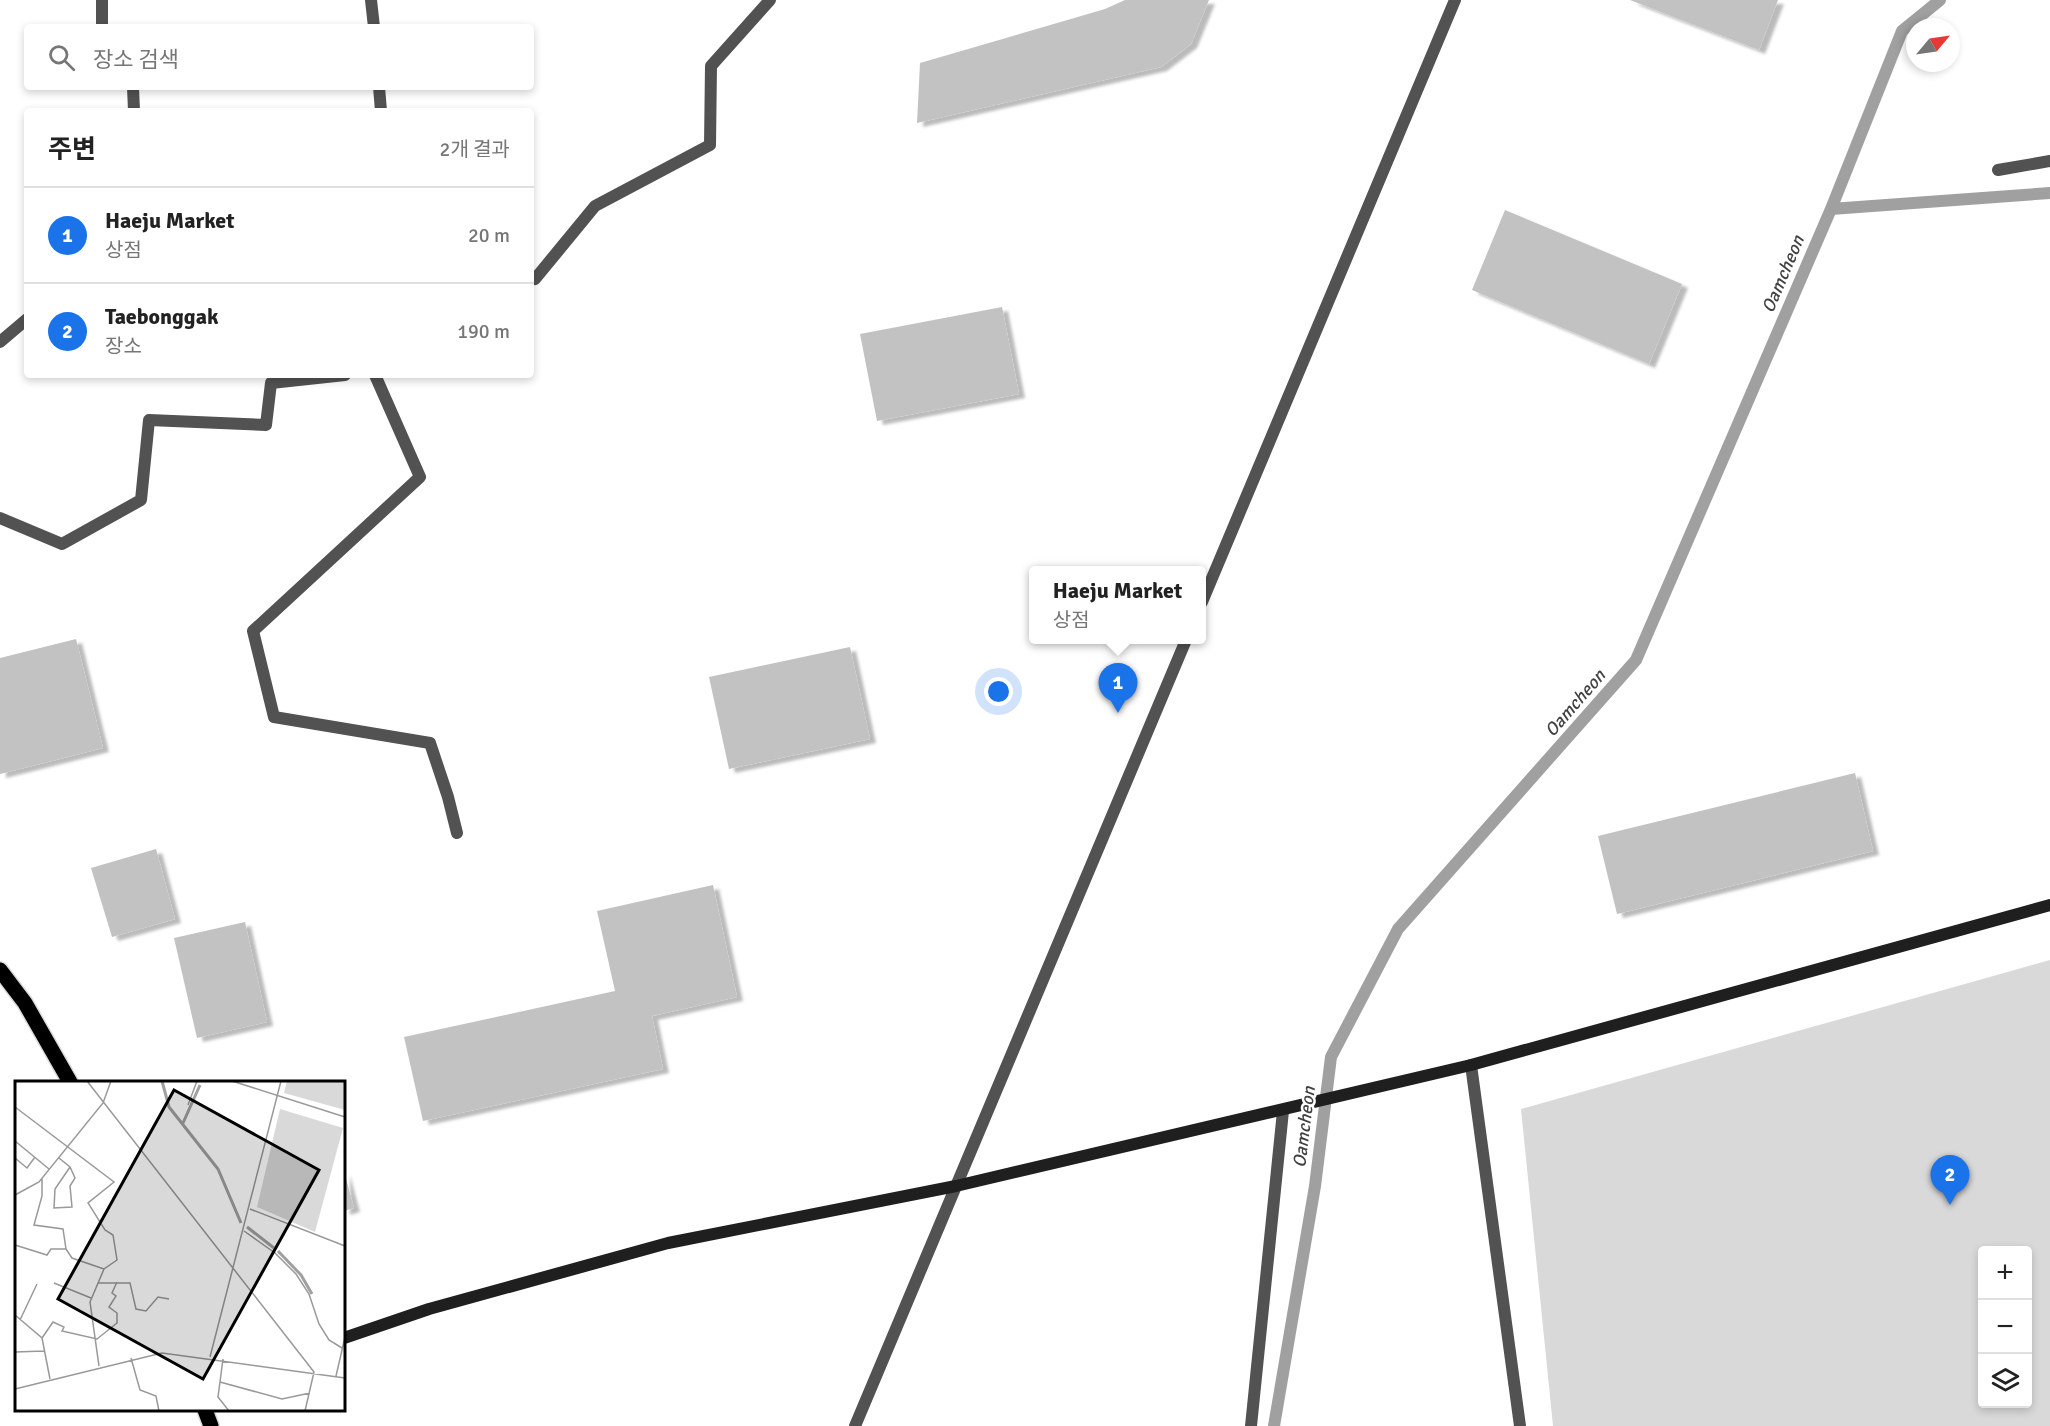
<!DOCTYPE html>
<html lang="ko">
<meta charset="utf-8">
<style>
body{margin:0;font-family:Signika,"Noto Sans KR",sans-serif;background:#f6f6f6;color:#222}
.controls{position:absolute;right:18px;bottom:18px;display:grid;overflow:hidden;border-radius:6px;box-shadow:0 3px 9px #0003}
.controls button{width:54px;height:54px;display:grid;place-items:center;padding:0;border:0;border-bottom:2px solid #e0e0e0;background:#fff;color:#222;font:30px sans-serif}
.compass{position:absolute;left:1906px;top:18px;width:54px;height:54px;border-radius:50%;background:#fff;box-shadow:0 3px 9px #0003;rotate:61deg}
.you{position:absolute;left:999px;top:692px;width:21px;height:21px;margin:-15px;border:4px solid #fff;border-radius:50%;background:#1a73e8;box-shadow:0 0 0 9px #1a73e833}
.badge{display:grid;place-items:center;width:39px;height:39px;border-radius:50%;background:#1a73e8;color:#fff;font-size:20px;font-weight:700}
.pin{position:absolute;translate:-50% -50px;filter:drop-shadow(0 2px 3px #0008)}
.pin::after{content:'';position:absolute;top:32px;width:21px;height:18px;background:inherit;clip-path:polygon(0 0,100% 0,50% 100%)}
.popup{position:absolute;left:1029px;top:566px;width:177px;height:78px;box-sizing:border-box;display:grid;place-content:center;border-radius:6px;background:#fff;filter:drop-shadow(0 2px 4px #0005);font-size:20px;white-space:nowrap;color:#767676}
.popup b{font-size:22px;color:#222}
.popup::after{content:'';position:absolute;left:50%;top:100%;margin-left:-12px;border:12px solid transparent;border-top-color:#fff}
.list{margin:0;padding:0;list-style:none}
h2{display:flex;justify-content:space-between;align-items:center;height:78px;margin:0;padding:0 24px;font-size:26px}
h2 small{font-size:20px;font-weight:400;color:#767676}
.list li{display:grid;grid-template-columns:39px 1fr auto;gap:18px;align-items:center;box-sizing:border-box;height:96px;padding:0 24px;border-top:2px solid #e0e0e0}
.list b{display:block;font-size:22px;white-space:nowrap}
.list p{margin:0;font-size:20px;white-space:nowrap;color:#767676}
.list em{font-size:20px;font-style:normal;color:#767676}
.icon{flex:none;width:33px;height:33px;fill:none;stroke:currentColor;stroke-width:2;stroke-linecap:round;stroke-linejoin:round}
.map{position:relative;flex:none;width:2050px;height:1426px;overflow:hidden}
.search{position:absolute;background:#fff;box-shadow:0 3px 9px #0003;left:24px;top:24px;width:510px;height:66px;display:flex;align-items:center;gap:15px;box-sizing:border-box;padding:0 21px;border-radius:6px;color:#767676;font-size:22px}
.panel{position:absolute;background:#fff;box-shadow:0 3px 9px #0003;left:24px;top:108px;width:510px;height:270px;border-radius:6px}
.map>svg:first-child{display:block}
.green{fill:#d9d9d9;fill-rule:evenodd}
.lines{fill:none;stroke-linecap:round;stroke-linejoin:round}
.stream{stroke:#a0a0a0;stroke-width:12}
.building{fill:#c2c2c2;filter:url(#shadow)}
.primary-casing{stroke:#dbdbdb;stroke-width:18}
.minor{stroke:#525252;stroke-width:12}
.tertiary{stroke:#525252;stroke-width:12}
.secondary{stroke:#1f1f1f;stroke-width:12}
.primary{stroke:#000;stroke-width:15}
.labels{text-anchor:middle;stroke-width:5;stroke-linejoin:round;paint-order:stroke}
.water-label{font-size:18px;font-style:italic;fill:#414141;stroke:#fff}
.inset-river{fill:none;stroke:#a0a0a0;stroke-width:3}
.inset-road{fill:none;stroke:#999;stroke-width:1.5}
.view{fill:#000;fill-opacity:0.15;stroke:#000;stroke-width:3}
.inset-edge{fill:none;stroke:#000;stroke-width:3}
</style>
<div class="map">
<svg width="2050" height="1426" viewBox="0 0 2050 1426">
<defs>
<filter id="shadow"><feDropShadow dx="6" dy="4" stdDeviation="1.5" flood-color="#0004"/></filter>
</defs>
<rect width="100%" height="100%" fill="#fff"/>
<path class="green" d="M2050,960V1426H1553L1521,1109ZM1982,1250H2028V1404H1982Z"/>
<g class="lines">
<path class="stream" d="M1831,209L2050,193
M1274,1426L1315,1186L1331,1057L1398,929L1636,660L1831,209L1902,31L1940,0"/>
</g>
<path class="building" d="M1125,0H1209L1191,44L1161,67L917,123L920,63L1105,9Z
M1630,0H1778L1759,50Z
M1505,210L1682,284L1649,364L1472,290Z
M1002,307L1019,394L877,421L860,334Z
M76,639L103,748L0,774V658Z
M850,647L870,739L729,769L709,677Z
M1855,773L1873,851L1617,914L1598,836Z
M156,849L175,919L112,937L91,868Z
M713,885L737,997L652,1016L663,1069L423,1121L404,1037L615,991L597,911Z
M245,922L267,1022L197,1038L174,938Z
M344,1171L354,1208L344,1211Z"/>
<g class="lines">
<g class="primary-casing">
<path id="primary" d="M0,970L25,1003L70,1082
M205,1410L211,1426"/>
</g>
<path class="minor" d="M102,0V27
M371,0L374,27
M133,87L134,111
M379,87L381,111
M1998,170L2050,161
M375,375L420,477L253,631L274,717L430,743L448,797L457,833
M0,518L62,544L141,500L149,420L266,425L271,383L345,375
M1471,1065L1520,1426
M1251,1426L1283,1111"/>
<path class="tertiary" d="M531,277L535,279L595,206L710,145L711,66L770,0
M0,342L27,319
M1202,602L1455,0
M855,1426L1186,640"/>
<path class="secondary" d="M344,1338L429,1309L668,1243L956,1186L1471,1065L2050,905"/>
<use href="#primary" class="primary"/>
</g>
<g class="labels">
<g class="water-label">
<text transform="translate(1783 274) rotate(-67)" y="6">Oamcheon</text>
<text transform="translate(1575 703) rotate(-49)" y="6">Oamcheon</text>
<text transform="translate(1304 1127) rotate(-83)" y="6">Oamcheon</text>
</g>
</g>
<g transform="translate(15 1081)">
<rect width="330" height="330" fill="#fff"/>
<path d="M272,0H330V29L269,12ZM265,28L328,47L300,151L242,126Z" fill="#d9d9d9"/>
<path class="inset-river" d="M147,0L154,26L203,88L226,142M168,42L185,4M232,146L259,167M263,170L286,194L297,213"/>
<path class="inset-road" d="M72,0L299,291L290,330M217,0L330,36M173,24L182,0M0,26L99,101L73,122L90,149L98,154L102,179L89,188L75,221L84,285M0,60L34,88M0,77L12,87L20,76M44,77L55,86L60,97L55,105L57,126L39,127L40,108L55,86M27,98V115L19,144L48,148L51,168M0,114L24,101L88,22L96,0M235,128L330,165M229,150L260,172L281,193L294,213L304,243L314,259L327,267M0,164L32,174L36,168H51L57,177L89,188M39,202L76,217M83,202H115L121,228L131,230L143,216L154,218M0,234L27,257L35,298M5,239L22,203M27,257L38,241L49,246L47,250L82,258L102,242V232L94,226L101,215L97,212L102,201M0,271L29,270M195,276L266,0M116,277L125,309L141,315L144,330M208,278L203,316L214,330M321,295L330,256M205,301L267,318L295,312M0,308L147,272L330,297"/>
<path class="view" d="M159,9L304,89L188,298L43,218Z"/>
<rect width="330" height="330" class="inset-edge"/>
</g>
</svg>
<div class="controls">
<button>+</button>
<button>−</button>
<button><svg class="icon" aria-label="layers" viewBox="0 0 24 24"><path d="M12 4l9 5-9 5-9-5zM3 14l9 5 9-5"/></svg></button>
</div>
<svg class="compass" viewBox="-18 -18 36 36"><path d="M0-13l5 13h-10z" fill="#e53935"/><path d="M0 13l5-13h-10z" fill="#767676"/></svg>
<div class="you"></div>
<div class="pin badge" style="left:1118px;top:713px">1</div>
<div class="popup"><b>Haeju Market</b>상점</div>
<div class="pin badge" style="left:1950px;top:1205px">2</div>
<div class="search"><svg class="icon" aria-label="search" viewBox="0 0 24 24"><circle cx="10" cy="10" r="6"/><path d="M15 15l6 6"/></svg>장소 검색</div>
<section class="panel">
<h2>주변<small>2개 결과</small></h2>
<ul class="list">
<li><span class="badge">1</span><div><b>Haeju Market</b><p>상점</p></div><em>20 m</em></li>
<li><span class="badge">2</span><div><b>Taebonggak</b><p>장소</p></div><em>190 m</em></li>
</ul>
</section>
</div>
